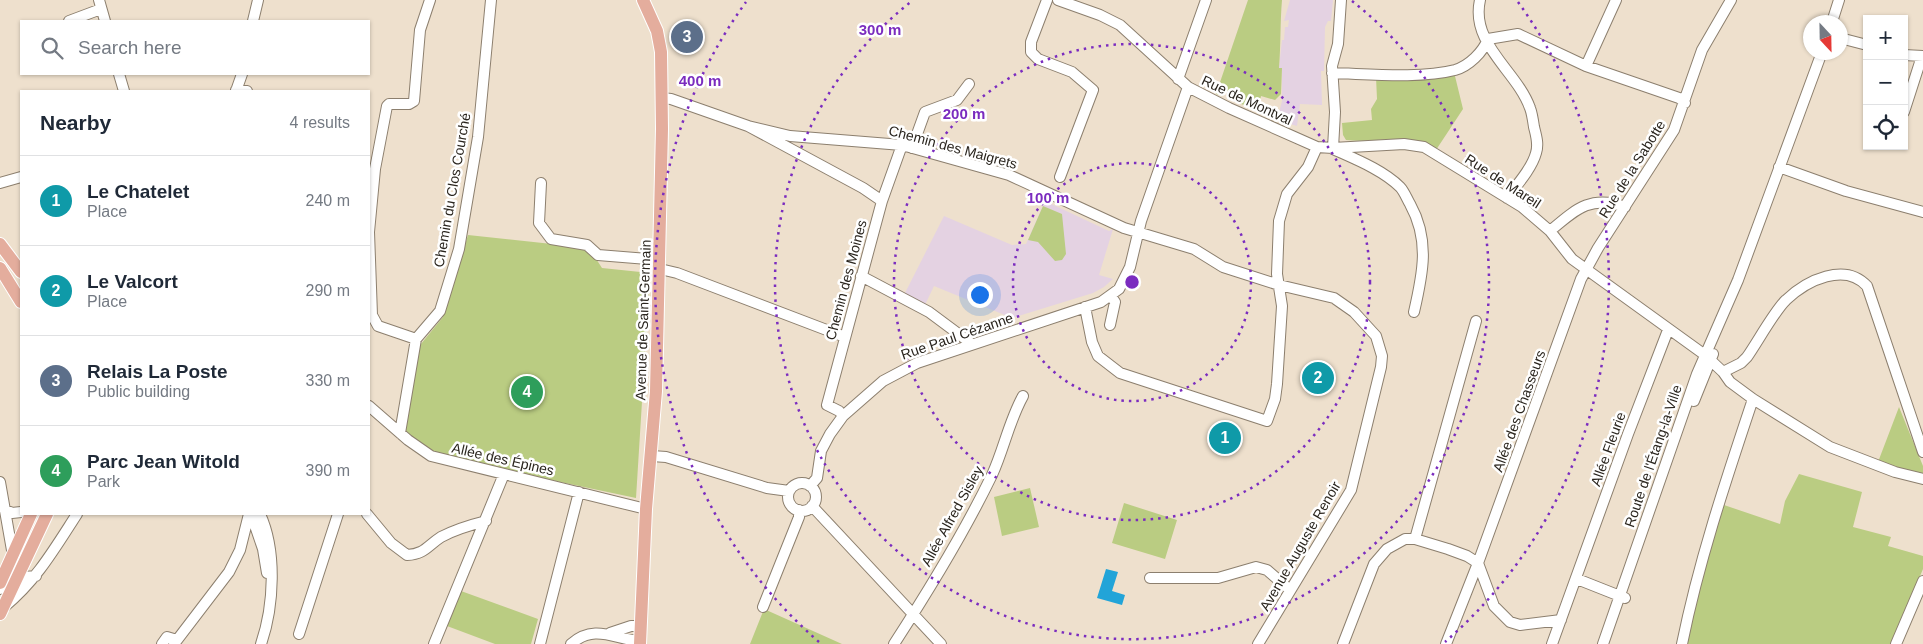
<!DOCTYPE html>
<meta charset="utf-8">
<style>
body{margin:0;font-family:Arial,sans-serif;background:#f6f6f7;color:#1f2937}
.controls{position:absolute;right:15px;top:15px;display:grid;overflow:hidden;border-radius:0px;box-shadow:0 1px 4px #0004}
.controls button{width:45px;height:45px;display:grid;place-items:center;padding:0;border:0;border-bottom:1px solid #e0e1e3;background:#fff;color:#1f2937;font:25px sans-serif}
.compass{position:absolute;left:1803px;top:15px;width:45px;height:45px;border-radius:50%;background:#fff;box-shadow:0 1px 4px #0004;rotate:158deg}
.you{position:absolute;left:979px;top:294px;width:18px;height:18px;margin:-12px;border:4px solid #fff;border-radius:50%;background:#1a73e8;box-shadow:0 0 0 8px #1a73e833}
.badge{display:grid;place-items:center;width:32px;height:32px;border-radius:50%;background:#be582a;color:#fff;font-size:16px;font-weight:700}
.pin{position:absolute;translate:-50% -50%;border:2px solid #fff;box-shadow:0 1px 5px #0006}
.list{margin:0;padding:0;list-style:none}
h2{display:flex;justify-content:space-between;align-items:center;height:65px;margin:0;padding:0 20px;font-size:21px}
h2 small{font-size:16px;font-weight:400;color:#747a83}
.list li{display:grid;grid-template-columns:32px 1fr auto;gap:15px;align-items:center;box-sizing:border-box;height:90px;padding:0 20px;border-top:1px solid #e0e1e3}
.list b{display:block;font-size:19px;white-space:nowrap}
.list p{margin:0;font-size:16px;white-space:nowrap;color:#747a83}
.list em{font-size:16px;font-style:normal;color:#747a83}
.icon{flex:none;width:28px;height:28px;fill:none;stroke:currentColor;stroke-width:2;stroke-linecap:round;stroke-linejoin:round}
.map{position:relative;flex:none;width:1923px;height:644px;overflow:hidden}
.search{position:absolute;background:#fff;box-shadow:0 1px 4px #0004;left:20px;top:20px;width:350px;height:55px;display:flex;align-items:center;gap:12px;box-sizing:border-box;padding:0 18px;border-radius:0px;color:#747a83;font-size:19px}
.panel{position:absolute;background:#fff;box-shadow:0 1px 4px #0004;left:20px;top:90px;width:350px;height:425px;border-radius:0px}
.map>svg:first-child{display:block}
.education{fill:#e4d2e2}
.green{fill:#bacc82}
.water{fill:#22a4d8}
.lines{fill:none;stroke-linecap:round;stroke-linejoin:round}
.minor-casing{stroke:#8c7f6e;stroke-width:12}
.major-casing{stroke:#fff;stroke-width:14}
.minor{stroke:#fff;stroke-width:10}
.major{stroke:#e4ad9d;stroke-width:12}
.ring{fill:none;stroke:#7b2cbf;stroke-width:2.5;stroke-dasharray:2.5 5}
.labels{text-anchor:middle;stroke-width:5;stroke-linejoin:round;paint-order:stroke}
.street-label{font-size:14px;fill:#2a251e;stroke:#fff}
.centre{fill:#7b2cbf;stroke:#fff;stroke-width:2.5}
.ring-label{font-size:15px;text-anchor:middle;font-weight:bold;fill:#7b2cbf;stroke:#fff;stroke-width:5;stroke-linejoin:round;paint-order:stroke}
</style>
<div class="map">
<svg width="1923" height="644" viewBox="0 0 1923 644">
<rect width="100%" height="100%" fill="#eee0cd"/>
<path class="education" d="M1290,0H1333L1331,21H1328L1325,27L1324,71H1321L1322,105L1300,104L1297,126L1277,120L1282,101V69L1279,68L1282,40H1284L1285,27H1288L1289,20L1284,21Z
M1045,201L1109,231L1113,229L1099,275L1113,279L1104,287L1093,293L1012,318L934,286L924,307L904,295L944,216L1012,245L1026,244Z"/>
<path class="green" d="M1248,0H1282C1280,23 1281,44 1279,68H1282L1281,94L1275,100L1261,96L1258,111L1227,98L1229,91H1224L1223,96L1216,94Z
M1454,72L1463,109L1436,150C1429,147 1422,143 1414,141C1392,136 1369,143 1346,140L1343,135L1342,123L1372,120L1371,109L1377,99L1376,77Z
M1043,206L1062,214L1066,254L1062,260L1055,261L1038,242L1028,240Z
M468,235L589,248L602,268L650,273L636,498L432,455L405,435L416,350L443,317Z
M1899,407L1923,466V476L1878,462Z
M1799,474L1862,492L1853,527L1891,537L1888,546L1923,556V569L1891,644H1684L1695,586L1724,505L1780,524L1785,501Z
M1030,488L1039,527L1002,536L994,497Z
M1124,503L1177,520L1165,559L1112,543Z
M461,591L538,619L531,644H495L447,626Z
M764,609L842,644H750Z"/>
<path class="water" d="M1106,569L1118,572L1112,591L1125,595L1122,605L1097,598Z"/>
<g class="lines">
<g class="minor-casing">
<path id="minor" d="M99,0L105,21
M1047,0L1031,42V52L1038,59L1072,72L1093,90L1060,177
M1058,0L1100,15L1120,25L1188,87L1229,108L1317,147L1333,148L1404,144L1424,147L1522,207L1550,231L1572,259L1705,355L1723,372L1741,363L1747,357C1757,343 1775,310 1786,300C1807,280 1845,262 1867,286L1923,452
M1480,0C1470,44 1517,71 1530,108C1532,113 1533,120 1534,127C1536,135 1539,144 1536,153C1532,168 1517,185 1507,198
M69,21L101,9
M253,21L258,0
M1832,22L1839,0
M1840,38L1867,45
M1488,39L1518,34L1586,66L1679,98L1685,103
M1904,55L1923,56
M1586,66L1616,0
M1332,73C1369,74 1420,79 1455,70C1469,66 1483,52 1488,39
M119,74L124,91
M1178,79L1206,0
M236,90L247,91
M236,91L242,74
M662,98L671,99L748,126L863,188L882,201
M1904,112L1922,56
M748,126L790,136L902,145L1009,175L1124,228L1194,249L1223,267L1279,285L1334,298L1354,312L1376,336L1382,356L1381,367L1351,490L1258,644
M912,148L925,112L957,100L969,84
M1333,148L1335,112L1332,66L1338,44L1341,0
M1333,149C1355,159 1383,170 1400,187C1404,191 1407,199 1410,204C1430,240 1423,273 1414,312
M1779,167L1846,191L1923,212
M0,183L21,177
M541,183L539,223L551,239L587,245L598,255L660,260
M1550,231C1575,210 1591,194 1625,207
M660,269L677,273L845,337
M861,276L929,312L972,344
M1085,307L1092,342L1098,356L1120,373L1267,421L1275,399L1277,384L1282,306L1277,274L1279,221L1287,194L1308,167L1317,147
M1110,325L1115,302L1111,296
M416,339L378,326L372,315L369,232L375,169L387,106L389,104H409L414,101L420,30L430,0
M1723,372L1730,382L1753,399L1830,447L1895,472L1923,479
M1694,401L1713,354
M369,406L408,440L431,456L646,509
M843,416L839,411L827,405L882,201L902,145
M400,433L416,339L440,311L459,249L478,137L491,0
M652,456L666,457L767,488L789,491
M0,482L13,556
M788 497a14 14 0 1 1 28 0a14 14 0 1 1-28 0Z
M810,486L817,478L821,451L830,434L843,416L883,381L917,363L1101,302L1119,289L1130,267L1141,221L1188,87
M812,506L941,644
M4,509L12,513L21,512
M251,514L263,549L267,573
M260,514C277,551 274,606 261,644
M367,514L391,543L407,555C425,554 427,546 441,537C456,529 470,525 486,521
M1415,539L1476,321
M1150,578H1218L1256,567L1267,570L1290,590
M1577,579L1625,598
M0,589L4,588L13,578L36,576
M4,607C36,581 55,548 77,514
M763,607L799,517V510
M610,633L631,626H640
M299,634L338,514
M162,644L167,637L177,640
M174,644L229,572L240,550L249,514
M434,644L504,474
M540,644L579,492
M571,644C595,623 616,640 640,641
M894,644C929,590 964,533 992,475C1004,449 1009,421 1023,396
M1343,644L1374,564L1387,549L1405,539H1415L1448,549L1467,556L1478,563L1494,606L1510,622L1520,625L1561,620
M1446,644L1478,563L1581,279L1598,248L1674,130L1702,50L1731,0
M1552,644L1628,434L1668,330
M1603,644L1697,374L1738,280L1822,52
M1682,644C1699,560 1726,480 1753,399
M1896,644L1923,581"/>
</g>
<g class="major-casing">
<path id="major" d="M0,244L21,272
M0,268L21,302
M0,583L31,514
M0,614L47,514
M640,644L646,509L656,391L662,129L661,52L657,31L643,0"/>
</g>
<use href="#minor" class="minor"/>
<use href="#major" class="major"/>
</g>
<g class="ring">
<circle cx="1132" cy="282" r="119"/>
<circle cx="1132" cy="282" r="238"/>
<path d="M1352 1A357 357 0 1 1 912 1"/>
<path d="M819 642A477 477 0 0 1 746 2M1518 2A477 477 0 0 1 1445 642"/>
</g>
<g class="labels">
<g class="street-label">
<text transform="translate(1247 100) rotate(25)" y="5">Rue de Montval</text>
<text transform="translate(953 147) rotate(15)" y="5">Chemin des Maigrets</text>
<text transform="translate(1632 169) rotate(-58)" y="5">Rue de la Sabotte</text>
<text transform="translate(1503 181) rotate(33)" y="5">Rue de Mareil</text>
<text transform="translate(452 190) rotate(-80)" y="5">Chemin du Clos Courché</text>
<text transform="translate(846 280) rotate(-75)" y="5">Chemin des Moines</text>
<text transform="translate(643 320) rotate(-88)" y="5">Avenue de Saint-Germain</text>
<text transform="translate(957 336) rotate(-19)" y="5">Rue Paul Cézanne</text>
<text transform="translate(1519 411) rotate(-70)" y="5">Allée des Chasseurs</text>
<text transform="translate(1608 449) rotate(-70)" y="5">Allée Fleurie</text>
<text transform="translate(1653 456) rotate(-71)" y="5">Route de l'Étang-la-Ville</text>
<text transform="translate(503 459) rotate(13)" y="5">Allée des Épines</text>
<text transform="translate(952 516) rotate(-61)" y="5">Allée Alfred Sisley</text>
<text transform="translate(1300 546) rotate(-60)" y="5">Avenue Auguste Renoir</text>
</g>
</g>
<circle cx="1132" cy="282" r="8" class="centre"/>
<g class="ring-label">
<text x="880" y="35">300 m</text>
<text x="700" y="86">400 m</text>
<text x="964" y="119">200 m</text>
<text x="1048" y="203">100 m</text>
</g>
</svg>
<div class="controls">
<button>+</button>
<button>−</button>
<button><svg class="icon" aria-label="locate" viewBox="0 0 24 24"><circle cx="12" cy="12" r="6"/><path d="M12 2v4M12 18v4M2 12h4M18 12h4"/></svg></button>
</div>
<svg class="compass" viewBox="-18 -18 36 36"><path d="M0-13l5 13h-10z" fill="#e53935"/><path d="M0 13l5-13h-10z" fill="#747a83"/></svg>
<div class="you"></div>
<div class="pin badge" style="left:1225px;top:438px;background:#0f9aa8">1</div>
<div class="pin badge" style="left:1318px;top:378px;background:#0f9aa8">2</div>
<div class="pin badge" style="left:687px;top:37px;background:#5c6f8a">3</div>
<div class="pin badge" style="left:527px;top:392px;background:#2e9e5b">4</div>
<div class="search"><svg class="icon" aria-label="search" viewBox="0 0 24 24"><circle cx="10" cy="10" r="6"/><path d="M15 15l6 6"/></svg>Search here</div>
<section class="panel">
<h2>Nearby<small>4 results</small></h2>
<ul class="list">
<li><span class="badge" style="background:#0f9aa8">1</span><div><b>Le Chatelet</b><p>Place</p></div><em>240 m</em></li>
<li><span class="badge" style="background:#0f9aa8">2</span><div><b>Le Valcort</b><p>Place</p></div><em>290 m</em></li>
<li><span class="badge" style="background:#5c6f8a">3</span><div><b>Relais La Poste</b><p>Public building</p></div><em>330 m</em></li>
<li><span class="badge" style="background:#2e9e5b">4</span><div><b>Parc Jean Witold</b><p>Park</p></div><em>390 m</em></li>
</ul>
</section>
</div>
